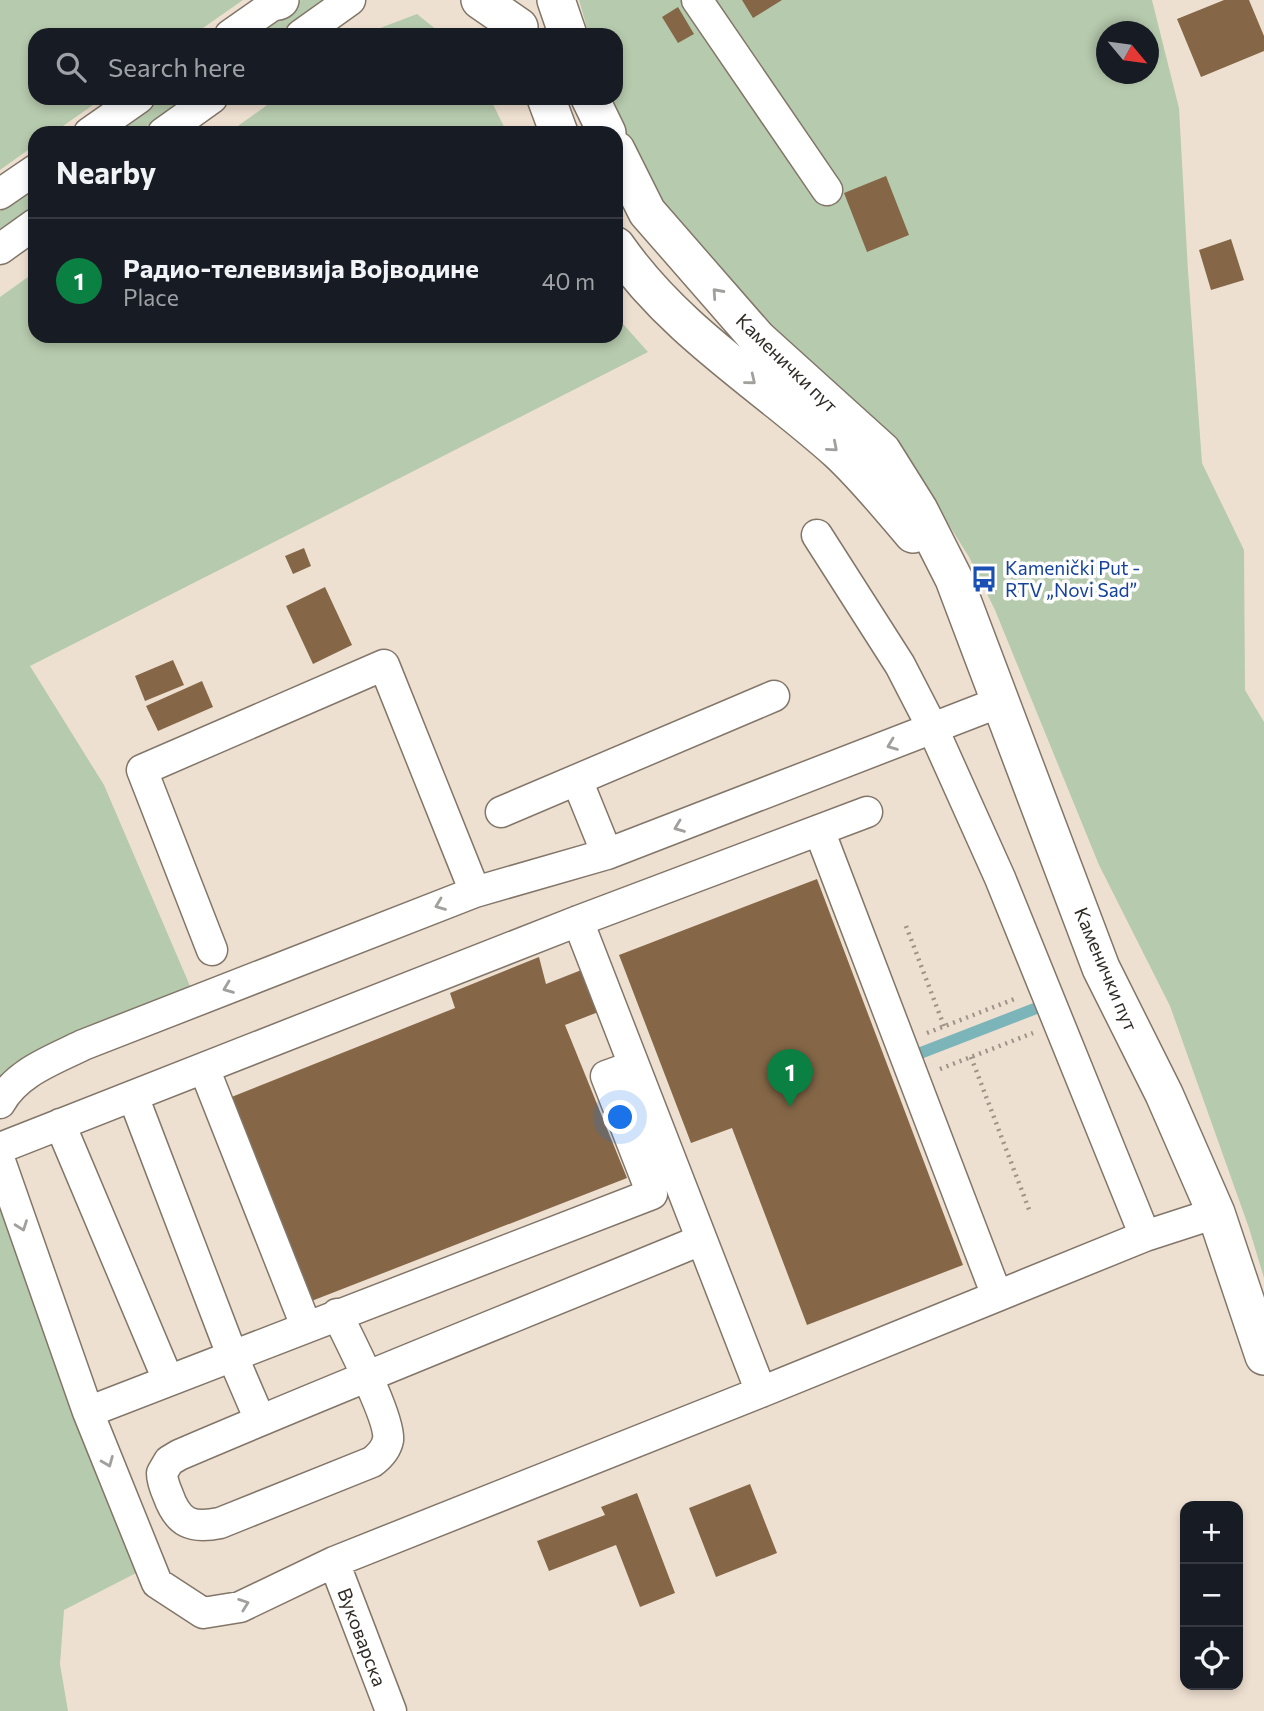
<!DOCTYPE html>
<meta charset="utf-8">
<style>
body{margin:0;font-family:Commissioner,sans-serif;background:#242831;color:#f1f3f6}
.controls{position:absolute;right:21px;bottom:21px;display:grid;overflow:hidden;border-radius:14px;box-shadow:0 4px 10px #0003}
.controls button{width:63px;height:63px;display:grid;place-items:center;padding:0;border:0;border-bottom:2px solid #363941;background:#171b24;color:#f1f3f6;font:35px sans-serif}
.compass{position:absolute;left:1096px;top:21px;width:63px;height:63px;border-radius:50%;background:#171b24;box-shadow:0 4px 10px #0003;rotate:119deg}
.you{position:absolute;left:621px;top:1118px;width:24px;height:24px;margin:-18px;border:5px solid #fff;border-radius:50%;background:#1a73e8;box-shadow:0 0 0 10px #1a73e833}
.badge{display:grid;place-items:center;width:46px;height:46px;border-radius:50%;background:#0b8043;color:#fff;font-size:23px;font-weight:700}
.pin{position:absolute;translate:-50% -58px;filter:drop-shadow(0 2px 4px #0008)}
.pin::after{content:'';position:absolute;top:37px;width:24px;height:21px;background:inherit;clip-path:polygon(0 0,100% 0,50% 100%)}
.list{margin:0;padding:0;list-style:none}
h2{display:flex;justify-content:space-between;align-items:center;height:91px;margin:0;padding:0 28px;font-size:30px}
h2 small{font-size:23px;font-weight:400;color:#9ea1a6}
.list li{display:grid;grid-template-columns:46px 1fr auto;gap:21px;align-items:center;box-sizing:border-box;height:126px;padding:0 28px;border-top:2px solid #363941}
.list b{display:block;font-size:26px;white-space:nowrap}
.list p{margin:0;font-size:23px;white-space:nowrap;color:#9ea1a6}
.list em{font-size:23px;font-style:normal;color:#9ea1a6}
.icon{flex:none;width:38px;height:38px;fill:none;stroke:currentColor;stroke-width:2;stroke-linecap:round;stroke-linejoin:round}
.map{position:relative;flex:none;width:1264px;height:1711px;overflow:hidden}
.search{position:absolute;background:#171b24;box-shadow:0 4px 10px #0003;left:28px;top:28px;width:595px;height:77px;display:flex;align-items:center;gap:18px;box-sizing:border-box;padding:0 24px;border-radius:21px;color:#9ea1a6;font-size:26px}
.panel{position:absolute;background:#171b24;box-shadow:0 4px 10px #0003;left:28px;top:126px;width:595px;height:217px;border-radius:21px}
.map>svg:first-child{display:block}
.green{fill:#b6caad;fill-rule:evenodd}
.water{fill:#7cb5b9}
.building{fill:#856747}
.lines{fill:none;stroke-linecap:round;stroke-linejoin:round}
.minor-casing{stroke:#827669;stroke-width:33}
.major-casing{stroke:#827669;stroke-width:40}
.path{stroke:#9e9389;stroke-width:4.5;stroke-dasharray:2 5;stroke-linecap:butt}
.minor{stroke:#fff;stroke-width:30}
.major{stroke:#fff;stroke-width:37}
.oneway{stroke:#a2a09d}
.labels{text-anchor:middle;stroke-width:7;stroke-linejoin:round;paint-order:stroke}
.street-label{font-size:19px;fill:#312b26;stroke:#fff}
.transit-label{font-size:19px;fill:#164399;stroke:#fff;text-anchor:start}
</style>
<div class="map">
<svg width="1264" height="1711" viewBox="0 0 1264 1711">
<rect width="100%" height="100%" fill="#eee0d1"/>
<path class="green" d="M0,0H243L193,35H35V98H103L53,133H35V145L0,170Z
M301,0H325L276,35H251Z
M579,0H1152L1179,108L1188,271L1202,463L1244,550L1245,690L1264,722V1278L1249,1228L1170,1006L1099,865L995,610L969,557L927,490L659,221L606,98H616V35H589ZM1106,32H1148V74H1106Z
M417,14L443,35H364L367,33Z
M161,98H186L137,133H111Z
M277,98H490L507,133H228Z
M35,187V205L0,229V211Z
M35,272V336H616V316L648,352L30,666L104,785L190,986L0,1076V297Z
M0,1197L142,1570L64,1610L60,1664L68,1711H0Z"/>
<path class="water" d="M1036,1002L1040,1013L916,1061L912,1050Z"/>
<path class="building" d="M742,0H782L753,18Z
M1224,0H1249L1264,36V51L1201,77L1177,19Z
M678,7L694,34L678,43L662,17Z
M886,176L909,235L867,252L844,193Z
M1231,239L1244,280L1211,290L1199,250Z
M304,548L311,566L293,574L285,556Z
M325,587L352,645L313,664L286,606Z
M173,660L184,685L145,701L135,676Z
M202,681L213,707L158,731L146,706Z
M817,879L963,1265L807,1325L732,1128L691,1143L619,955Z
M539,957L546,984L584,969L601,1011L565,1025L627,1178L309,1302L229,1098L455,1008L450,993Z
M750,1484L777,1553L716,1577L689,1508Z
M637,1493L675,1593L640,1607L616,1545L549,1571L537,1541L605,1515L601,1507Z"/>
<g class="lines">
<g class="minor-casing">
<path id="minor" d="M697,0L827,190
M230,35L280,0
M301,35L350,0
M89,133L139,98
M163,133L212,98
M0,194L35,170
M0,249L35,224
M817,535L900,665L933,729L1000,878L1145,1236
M577,780L607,854
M501,812L774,696
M819,830L997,1296
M578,921L761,1392
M212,950L142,770L384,665L475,892
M204,1068L306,1326
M133,1096L232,1355L260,1420
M0,1103C17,1072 53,1060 83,1045L475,892L607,854L1000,702
M60,1124L168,1380
M0,1148L578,921L867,812
M0,1161L88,1412L157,1583L203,1613L240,1607L334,1562L761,1392L1145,1236L1216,1213
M337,1314C348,1337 391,1419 388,1440C386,1450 380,1456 372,1462L220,1523C191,1529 178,1523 168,1495C165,1488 162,1481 162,1473L169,1461L179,1455C352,1381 527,1312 701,1240
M88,1412L652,1194L606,1076L634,1066
M334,1562L391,1711"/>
</g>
<g class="major-casing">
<path id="major" d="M480,0L519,27
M556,0L568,35
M278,1L280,0
M546,98L559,133
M590,98L607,133
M616,150L647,212L757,338L882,451L919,510L954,579L1101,968L1164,1094L1216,1213L1264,1356
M616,246C675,331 762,383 838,451C865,476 889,506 913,534"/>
</g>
<path class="path" d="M906,926L944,1026
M927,1033L1017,998
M971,1057L1030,1212
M940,1069L1033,1033"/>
<use href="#minor" class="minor"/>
<use href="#major" class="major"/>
</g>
<defs><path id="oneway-chevron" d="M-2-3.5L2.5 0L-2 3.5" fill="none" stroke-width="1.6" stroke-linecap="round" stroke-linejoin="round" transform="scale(1.75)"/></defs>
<g class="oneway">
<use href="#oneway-chevron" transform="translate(717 293) rotate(-132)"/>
<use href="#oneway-chevron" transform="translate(751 380) rotate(39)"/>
<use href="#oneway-chevron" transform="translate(833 447) rotate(41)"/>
<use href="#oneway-chevron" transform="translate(892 745) rotate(159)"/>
<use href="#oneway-chevron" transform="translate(679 827) rotate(159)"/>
<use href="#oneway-chevron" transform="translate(440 905) rotate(159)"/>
<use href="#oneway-chevron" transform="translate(228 988) rotate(159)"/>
<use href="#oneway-chevron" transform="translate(22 1226) rotate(70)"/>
<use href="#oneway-chevron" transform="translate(108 1462) rotate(68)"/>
<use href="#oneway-chevron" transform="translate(244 1604) rotate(-20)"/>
</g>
<defs>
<g id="bus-bare" transform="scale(2.1)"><path d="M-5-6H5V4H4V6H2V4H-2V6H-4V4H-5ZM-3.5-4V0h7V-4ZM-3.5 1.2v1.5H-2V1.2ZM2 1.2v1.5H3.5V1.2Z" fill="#1a4fb4" stroke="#fff" stroke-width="2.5" paint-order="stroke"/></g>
</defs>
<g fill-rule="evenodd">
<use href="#bus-bare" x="984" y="579"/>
</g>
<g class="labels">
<g class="street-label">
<text transform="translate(787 363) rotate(44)" y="7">Каменички пут</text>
<text transform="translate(1106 969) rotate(67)" y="7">Каменички пут</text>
<text transform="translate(362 1637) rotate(69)" y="7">Вуковарска</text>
</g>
<g class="transit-label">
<text x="1005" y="575">Kamenički Put -<tspan x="1005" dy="22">RTV „Novi Sad”</tspan></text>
</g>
</g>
</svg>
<div class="controls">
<button>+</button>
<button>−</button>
<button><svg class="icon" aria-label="locate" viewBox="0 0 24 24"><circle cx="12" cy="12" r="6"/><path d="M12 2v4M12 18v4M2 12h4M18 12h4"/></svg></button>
</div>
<svg class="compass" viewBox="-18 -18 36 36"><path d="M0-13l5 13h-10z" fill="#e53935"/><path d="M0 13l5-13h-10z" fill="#9ea1a6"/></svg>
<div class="you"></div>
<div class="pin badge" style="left:790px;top:1107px">1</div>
<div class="search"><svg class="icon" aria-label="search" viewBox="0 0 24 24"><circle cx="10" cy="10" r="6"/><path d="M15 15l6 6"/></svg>Search here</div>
<section class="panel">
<h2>Nearby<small></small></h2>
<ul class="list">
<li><span class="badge">1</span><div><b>Радио-телевизија Војводине</b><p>Place</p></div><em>40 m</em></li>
</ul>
</section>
</div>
